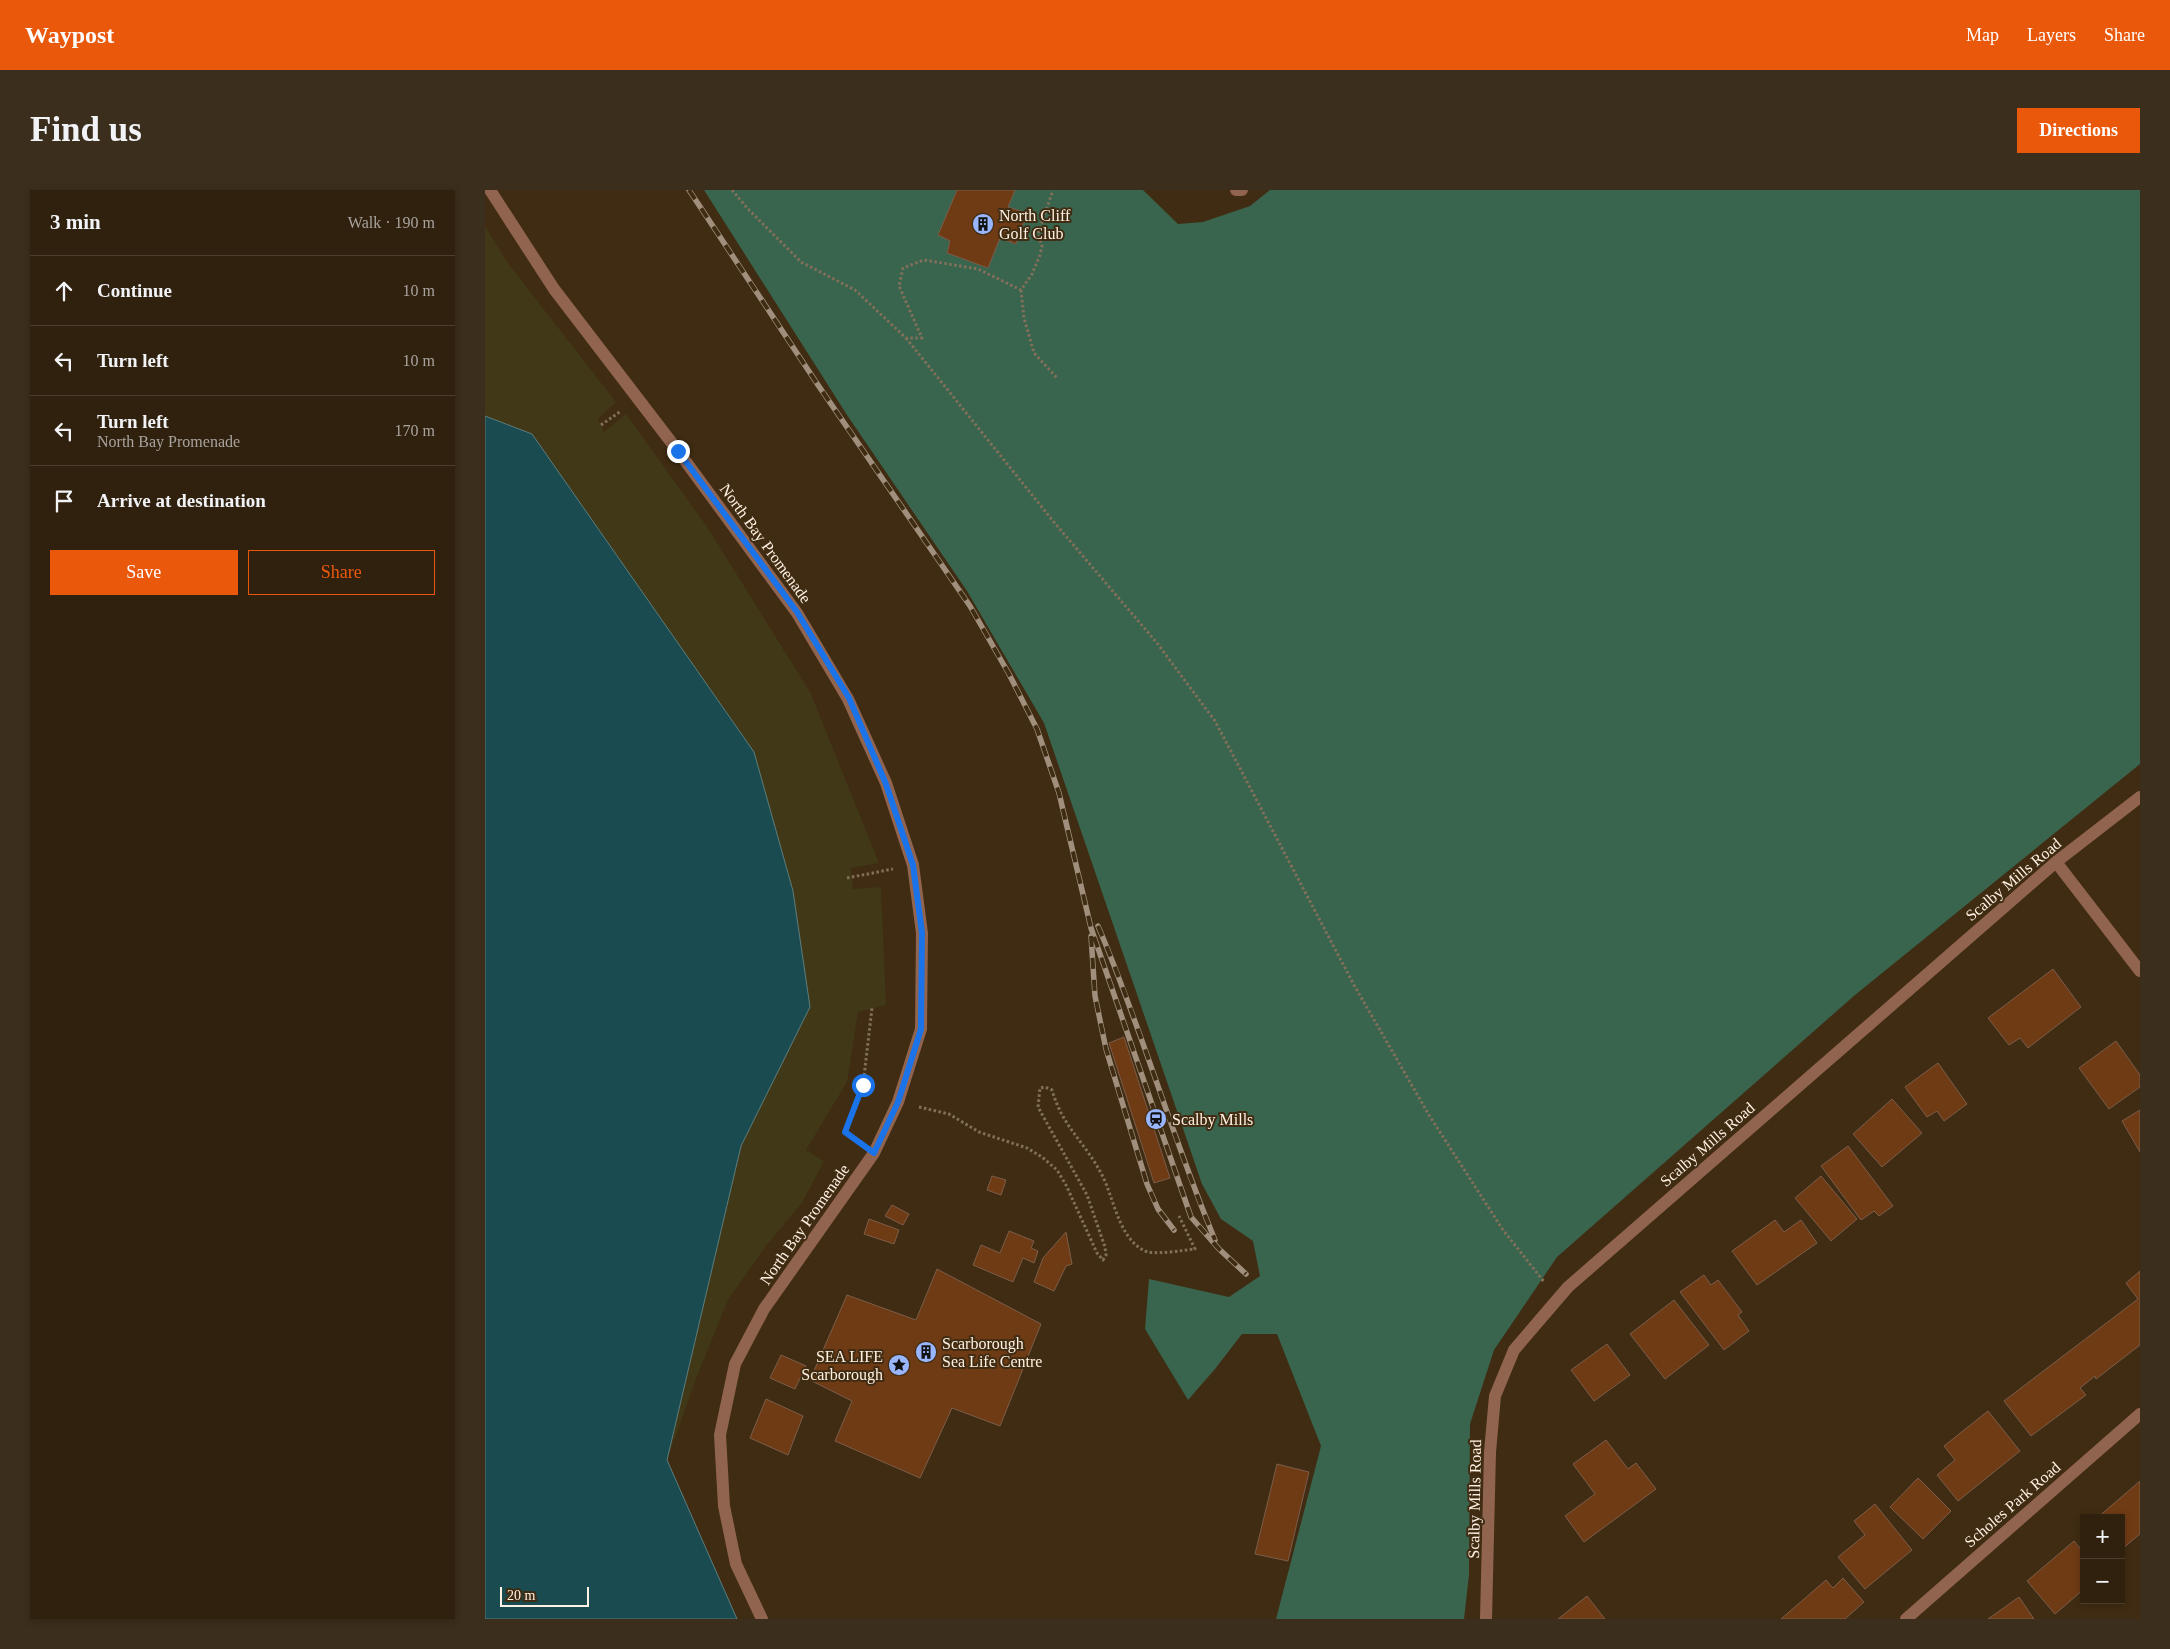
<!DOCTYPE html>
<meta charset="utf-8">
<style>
body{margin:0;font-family:Georgia,serif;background:#3c2e1c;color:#f1f3f6}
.controls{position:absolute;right:15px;bottom:15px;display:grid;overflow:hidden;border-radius:0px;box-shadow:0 2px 8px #0003}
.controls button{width:45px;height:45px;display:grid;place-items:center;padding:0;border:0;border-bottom:1px solid #4b3e2e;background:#30210e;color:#f1f3f6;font:25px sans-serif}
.scale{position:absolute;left:15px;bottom:12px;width:89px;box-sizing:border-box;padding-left:5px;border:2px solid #fff1e3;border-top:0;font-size:14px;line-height:18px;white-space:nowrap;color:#fff1e3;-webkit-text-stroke:4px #402c12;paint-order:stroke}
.stop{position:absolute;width:15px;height:15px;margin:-11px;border:4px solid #1a73e8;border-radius:50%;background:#fff}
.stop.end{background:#1a73e8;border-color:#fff;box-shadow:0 1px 5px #0008}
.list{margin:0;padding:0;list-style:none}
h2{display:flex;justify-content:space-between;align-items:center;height:65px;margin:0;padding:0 20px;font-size:21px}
h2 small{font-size:16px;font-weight:400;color:#a8a39e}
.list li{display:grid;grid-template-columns:32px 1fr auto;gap:15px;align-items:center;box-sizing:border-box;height:70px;padding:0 20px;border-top:1px solid #4b3e2e}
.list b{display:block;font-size:19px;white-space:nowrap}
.list p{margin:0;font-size:16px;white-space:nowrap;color:#a8a39e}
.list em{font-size:16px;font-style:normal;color:#a8a39e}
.actions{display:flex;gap:10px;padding:15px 20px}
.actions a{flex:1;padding:11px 0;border:1px solid #ea580c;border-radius:0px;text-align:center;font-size:18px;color:#ea580c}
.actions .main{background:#ea580c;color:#fff}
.icon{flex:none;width:28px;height:28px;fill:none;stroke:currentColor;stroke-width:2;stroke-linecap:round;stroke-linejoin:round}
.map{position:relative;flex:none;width:1655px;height:1429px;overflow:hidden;border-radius:0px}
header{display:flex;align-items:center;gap:30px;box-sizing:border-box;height:70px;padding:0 25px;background:#ea580c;color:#fff}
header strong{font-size:24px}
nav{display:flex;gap:28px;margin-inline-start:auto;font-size:18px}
.intro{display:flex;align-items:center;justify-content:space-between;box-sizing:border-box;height:120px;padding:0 30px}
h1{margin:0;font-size:35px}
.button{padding:12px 22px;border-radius:0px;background:#ea580c;color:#fff;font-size:18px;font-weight:700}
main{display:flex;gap:30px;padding:0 30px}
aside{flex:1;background:#30210e;border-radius:0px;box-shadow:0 2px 8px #0003}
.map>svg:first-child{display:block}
.green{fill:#39644d}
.sand{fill:#403817}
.water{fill:#194b51;stroke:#5e7d7d}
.building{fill:#6f3b15;stroke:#7b5d4a}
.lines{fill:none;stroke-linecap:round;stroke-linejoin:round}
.path{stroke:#82705a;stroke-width:3;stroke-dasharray:2.5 2.5;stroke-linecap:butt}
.minor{stroke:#91644f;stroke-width:12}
.rail-casing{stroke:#a08f7c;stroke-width:5.5}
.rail{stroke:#402c12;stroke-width:4;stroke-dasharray:11;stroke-linecap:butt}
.route{stroke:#1a73e8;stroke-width:6}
.labels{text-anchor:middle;stroke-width:4;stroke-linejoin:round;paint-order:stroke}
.poi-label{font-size:16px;fill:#fff1e3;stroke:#402c12;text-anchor:start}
.street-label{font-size:16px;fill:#fff1e3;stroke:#402c12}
</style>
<header>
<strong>Waypost</strong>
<nav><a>Map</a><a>Layers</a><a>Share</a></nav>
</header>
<div class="intro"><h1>Find us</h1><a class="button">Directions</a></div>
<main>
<aside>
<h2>3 min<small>Walk · 190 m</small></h2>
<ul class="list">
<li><svg class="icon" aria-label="ahead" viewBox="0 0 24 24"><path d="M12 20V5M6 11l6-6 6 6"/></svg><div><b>Continue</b></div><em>10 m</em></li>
<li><svg class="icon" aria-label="left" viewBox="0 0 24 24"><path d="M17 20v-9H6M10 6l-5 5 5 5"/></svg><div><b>Turn left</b></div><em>10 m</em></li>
<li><svg class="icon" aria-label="left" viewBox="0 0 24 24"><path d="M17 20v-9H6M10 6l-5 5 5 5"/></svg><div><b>Turn left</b><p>North Bay Promenade</p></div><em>170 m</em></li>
<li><svg class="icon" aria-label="arrive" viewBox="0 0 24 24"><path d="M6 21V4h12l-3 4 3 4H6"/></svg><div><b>Arrive at destination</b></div></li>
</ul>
<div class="actions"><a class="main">Save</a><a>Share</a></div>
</aside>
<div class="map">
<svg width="1655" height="1429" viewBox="0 0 1655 1429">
<rect width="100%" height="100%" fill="#402c12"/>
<path class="green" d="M219,0H658L693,34L718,32L765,16L785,0H1655V574L1370,805L1072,1067L1009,1160L985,1234L984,1385L979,1429H791L836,1256L792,1144H757L730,1179L703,1210L660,1139L664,1089L744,1107L775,1086L768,1051L736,1029L717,994L559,533L482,401L362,225Z"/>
<path class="sand" d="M0,36L22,72L131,212L113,229L119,242L141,224L223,338L326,504L394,673L366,678L368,699L396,697L401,815L373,822L362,892L321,960L339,971L317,1013L280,1057L243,1110L212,1186L182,1270L256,956L325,817L308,701L269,562L47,244L0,226Z"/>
<path class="water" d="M0,226L47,244L269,562L308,701L325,817L256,956L182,1270L252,1429H0Z"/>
<path class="building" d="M472,0H530L523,17L542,23L531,54L515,48L503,78L462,63L465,51L453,45Z
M1568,779L1596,817L1543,858L1535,848L1524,855L1503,828Z
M639,847L685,988L669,993L624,853Z
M1631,851L1655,885V897L1624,919L1594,878Z
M1453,873L1482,914L1459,931L1452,921L1442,927L1420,897Z
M1407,909L1437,943L1397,977L1368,944Z
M1655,920V962L1637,931Z
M1363,956L1408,1016L1394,1026L1389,1021L1376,1030L1336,976Z
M507,986L521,990L516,1005L502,1000Z
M1336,986L1372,1029L1346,1051L1310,1008Z
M407,1015L424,1024L418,1035L400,1026Z
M384,1029L414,1040L409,1054L379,1044Z
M1290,1030L1299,1042L1316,1030L1332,1053L1272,1095L1247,1061Z
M524,1041L549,1051L546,1058L553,1061L549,1073L538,1068L528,1092L488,1075L496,1055L515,1063Z
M581,1042L587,1074L581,1076L569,1101L549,1092L558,1068Z
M452,1079L556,1134L515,1236L467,1218L435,1288L350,1251L367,1211L325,1190L362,1105L431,1130Z
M1655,1081V1155L1611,1189L1610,1186L1595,1198L1601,1205L1546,1246L1519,1211L1653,1109L1641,1093Z
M1219,1085L1226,1095L1233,1090L1257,1122L1253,1125L1264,1141L1239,1160L1195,1102Z
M1189,1110L1224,1155L1180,1189L1145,1144Z
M1122,1154L1145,1185L1109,1211L1086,1180Z
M296,1165L321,1176L310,1199L285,1188Z
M281,1209L318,1226L303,1265L265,1248Z
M1503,1221L1535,1261L1473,1311L1452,1285L1470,1270L1459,1256Z
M1121,1250L1143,1279L1151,1273L1171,1299L1099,1352L1080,1326L1110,1304L1088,1274Z
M792,1274L824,1282L803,1371L770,1364Z
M1433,1288L1466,1321L1438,1349L1405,1317Z
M1655,1291V1344L1636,1360V1328H1612Z
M1390,1314L1427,1360L1380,1399L1353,1367L1380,1345L1369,1331Z
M1589,1351L1599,1363V1399L1570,1424L1542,1391Z
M1358,1388L1379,1412L1360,1429H1296L1341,1390L1348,1398Z
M1102,1406L1120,1429H1073Z
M1534,1407L1549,1429H1503Z"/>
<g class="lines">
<path class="path" d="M247,0L263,19L316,72L370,100L421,148H437L414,96L418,78L439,70L493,79L536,100L547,84L555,65L557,56L553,44L568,0
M536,100L539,128L549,163L573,189
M421,148L568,331L672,453L730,531L869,795L944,925L1018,1040L1060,1093
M116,235L136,221
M362,688L408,679
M434,917L464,924L494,942L542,958L557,967L572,980L581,995L612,1063L618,1070L621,1065L620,1057L602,1005L553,917L555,898L560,897L567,900C578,938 600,952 617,985C629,1008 633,1046 658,1060C667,1066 699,1060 710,1059L694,1026
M372,951L360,942L378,895L387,818"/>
<path class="minor" d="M5,0L69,99L193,261L312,423L363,509L401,593L428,675L437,743L436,839L413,912L389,963L279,1119L250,1174L235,1245L239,1316L251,1374L277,1429
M751,0H757
M1571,672L1655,781
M1001,1429L1005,1262L1010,1206L1029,1160L1083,1097L1571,672L1655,607
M1421,1429L1655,1224"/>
<g class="rail-casing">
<path id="rail" d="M204,0L333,195L485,416L524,484L552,539L574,603L606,738L706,1027L734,1059L761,1084
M613,736C657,839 687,947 730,1050
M606,746L610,806L621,859L662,994L673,1019L689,1040"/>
</g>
<use href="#rail" class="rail"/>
</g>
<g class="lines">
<path class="route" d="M193,261L312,422L364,508L401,594L428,675L437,743L436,839L413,912L389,963L360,942L378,895"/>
</g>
<defs>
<g id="building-disc" transform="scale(1.125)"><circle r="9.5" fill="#99b5fd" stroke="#402c12"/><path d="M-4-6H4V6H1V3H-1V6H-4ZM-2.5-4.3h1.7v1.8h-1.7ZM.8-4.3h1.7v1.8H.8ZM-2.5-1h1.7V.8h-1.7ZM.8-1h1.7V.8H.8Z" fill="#111"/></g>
<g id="station-disc" transform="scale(1.125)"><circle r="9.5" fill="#99b5fd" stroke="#402c12"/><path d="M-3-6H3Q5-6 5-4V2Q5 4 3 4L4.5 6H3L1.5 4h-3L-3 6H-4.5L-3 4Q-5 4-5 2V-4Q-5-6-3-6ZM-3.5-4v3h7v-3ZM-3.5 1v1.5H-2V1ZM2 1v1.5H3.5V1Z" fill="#111"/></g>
<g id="sight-disc" transform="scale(1.125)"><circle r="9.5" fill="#99b5fd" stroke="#402c12"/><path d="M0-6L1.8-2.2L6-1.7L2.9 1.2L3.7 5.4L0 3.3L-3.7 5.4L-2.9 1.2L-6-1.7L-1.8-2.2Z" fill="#111"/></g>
</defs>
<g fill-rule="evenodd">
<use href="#building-disc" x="498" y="34"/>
<use href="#station-disc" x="671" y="929"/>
<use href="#building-disc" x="441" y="1162"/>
<use href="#sight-disc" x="414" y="1175"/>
</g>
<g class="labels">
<g class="poi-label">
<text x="514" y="31">North Cliff<tspan x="514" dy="18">Golf Club</tspan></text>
<text x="687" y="935">Scalby Mills</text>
<text x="457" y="1159">Scarborough<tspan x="457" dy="18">Sea Life Centre</tspan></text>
<text x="398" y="1172" text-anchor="end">SEA LIFE<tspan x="398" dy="18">Scarborough</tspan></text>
</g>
<g class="street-label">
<text transform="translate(281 353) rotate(54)" y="6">North Bay Promenade</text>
<text transform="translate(1528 689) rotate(-40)" y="6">Scalby Mills Road</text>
<text transform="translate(1222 954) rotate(-41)" y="6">Scalby Mills Road</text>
<text transform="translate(319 1034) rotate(-55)" y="6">North Bay Promenade</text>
<text transform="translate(989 1309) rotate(-89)" y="6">Scalby Mills Road</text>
<text transform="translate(1527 1314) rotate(-41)" y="6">Scholes Park Road</text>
</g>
</g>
</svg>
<div class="controls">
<button>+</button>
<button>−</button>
</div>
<div class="scale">20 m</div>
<div class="stop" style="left:378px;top:895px"></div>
<div class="stop end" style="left:193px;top:261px"></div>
</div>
</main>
